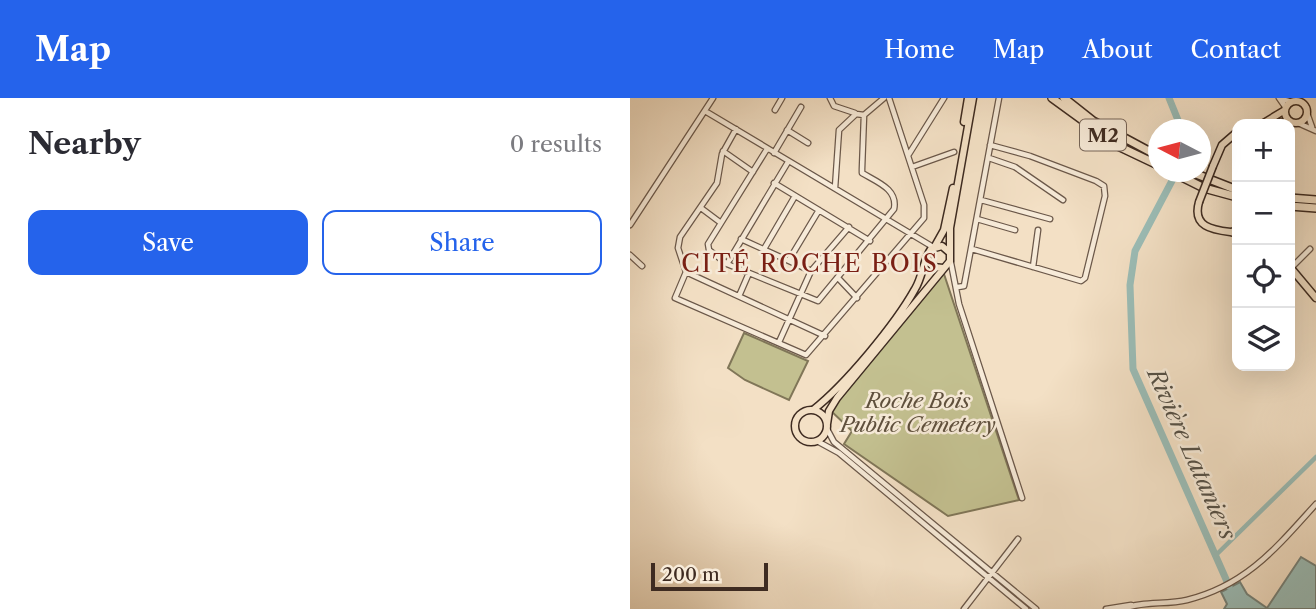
<!DOCTYPE html>
<meta charset="utf-8">
<style>
body{margin:0;font-family:"Libre Caslon Text",serif;background:#f2f2f3;color:#2b2b33}
.controls{position:absolute;right:21px;top:21px;display:grid;overflow:hidden;border-radius:14px;box-shadow:0 7px 28px #0002}
.controls button{width:63px;height:63px;display:grid;place-items:center;padding:0;border:0;border-bottom:2px solid #e1e1e2;background:#fff;color:#2b2b33;font:35px sans-serif}
.compass{position:absolute;left:518px;top:21px;width:63px;height:63px;border-radius:50%;background:#fff;box-shadow:0 7px 28px #0002;rotate:276deg}
.scale{position:absolute;left:21px;bottom:18px;width:117px;box-sizing:border-box;padding-left:7px;border:4px solid #3e2b21;border-top:0;font-size:19px;line-height:24px;white-space:nowrap;color:#3e2b21;-webkit-text-stroke:5px #f7ebd9;paint-order:stroke}
.list{margin:0;padding:0;list-style:none}
h2{display:flex;justify-content:space-between;align-items:center;height:91px;margin:0;padding:0 28px;font-size:30px}
h2 small{font-size:23px;font-weight:400;color:#7c7c81}
.actions{display:flex;gap:14px;padding:21px 28px}
.actions a{flex:1;padding:16px 0;border:2px solid #2563eb;border-radius:14px;text-align:center;font-size:24px;color:#2563eb}
.actions .main{background:#2563eb;color:#fff}
.icon{flex:none;width:38px;height:38px;fill:none;stroke:currentColor;stroke-width:2;stroke-linecap:round;stroke-linejoin:round}
.map{position:relative;flex:none;width:686px;height:511px;overflow:hidden}
header{display:flex;align-items:center;gap:42px;box-sizing:border-box;height:98px;padding:0 35px;background:#2563eb;color:#fff}
header strong{font-size:33px}
nav{display:flex;gap:38px;margin-inline-start:auto;font-size:24px}
main{display:flex}
aside{flex:1;background:#fff}
.map>svg:first-child{display:block}
.green{fill:#c3c090;stroke:#807658;stroke-width:2}
.water{fill:#9bbdb7;stroke:#76837b;stroke-width:2}
.lines{fill:none;stroke-linecap:round;stroke-linejoin:round}
.canal{stroke:#9bbdb7;stroke-width:4.5}
.river{stroke:#9bbdb7;stroke-width:7}
.minor-casing{stroke:#6b584a;stroke-width:7}
.major-casing{stroke:#3e2b21;stroke-width:9}
.highway-casing{stroke:#3e2b21;stroke-width:10}
.minor{stroke:#f7ebd9;stroke-width:4.5}
.major{stroke:#f3e0c5;stroke-width:6}
.highway{stroke:#f3e0c5;stroke-width:7}
.major-bridge-casing{stroke:#3e2b21;stroke-width:9;stroke-linecap:butt}
.major-bridge{stroke:#f3e0c5;stroke-width:6}
.labels{text-anchor:middle;stroke-width:5;stroke-linejoin:round;paint-order:stroke}
.shield{fill:#f7ebd9;stroke:#766558;stroke-width:2}
.shield-label{font-size:19px;font-weight:bold;fill:#3e2b21}
.park-label{font-size:21px;font-style:italic;fill:#5f503d;stroke:#f7ebd9}
.water-label{font-size:23px;font-style:italic;fill:#555046;stroke:#f7ebd9}
.quarter-label{font-size:24px;letter-spacing:2px;fill:#7a1f14;stroke:#f7ebd9}
</style>
<header>
<strong>Map</strong>
<nav><a>Home</a><a>Map</a><a>About</a><a>Contact</a></nav>
</header>
<main>
<aside>
<h2>Nearby<small>0 results</small></h2>
<ul class="list">
</ul>
<div class="actions"><a class="main">Save</a><a>Share</a></div>
</aside>
<div class="map">
<svg width="686" height="511" viewBox="0 0 686 511">
<rect width="100%" height="100%" fill="#f3e0c5"/>
<filter id="stains"><feTurbulence type="fractalNoise" baseFrequency=".00286" numOctaves="4"/><feColorMatrix values="0 0 0 0 .2 0 0 0 0 .09 0 0 0 0 .02 0 0 0 .5 -.17"/></filter>
<radialGradient id="worn" r=".72"><stop offset=".6" stop-color="#630" stop-opacity="0"/><stop offset="1" stop-color="#630" stop-opacity=".3"/></radialGradient>
<path class="green" d="M313,173L389,402L318,418L214,346L222,333L200,312Z
M114,235L178,263L159,302L115,282L98,270Z"/>
<path class="water" d="M671,459L686,468V511H594L597,506L591,494L610,484L617,496L637,510Z"/>
<g class="lines">
<path class="canal" d="M585,458L686,359"/>
<path class="river" d="M539,0L552,32
M544,79L505,153L500,187L503,271L599,488"/>
<g class="minor-casing">
<path id="minor" d="M200,0L204,8L225,15
M649,0L656,10
M651,1L662,4
M145,12L152,0
M75,13L303,149
M677,15L682,29
M668,25L686,33
M106,31L92,56L87,85L50,139L48,150L56,174L45,200L176,257L294,120V107L259,0
M157,32L178,45
M137,51L78,146L79,152L97,166L188,203L264,111C268,91 247,84 232,75V71L234,17L254,0
M93,53L123,74
M144,55L171,9
M279,56L314,0
M359,60L385,69L433,102
M282,69L324,54
M144,85L240,143
M205,90L209,32L226,16L234,17
M351,102L420,121
M71,110L91,125
M347,121L385,132
M0,127L83,0
M111,141L181,173
M134,151L165,98
M342,151L451,183L455,180L475,98L474,88L466,83L400,58L360,47
M0,157L12,168
M320,160L329,206L392,400
M159,162L189,112
M97,166L158,64
M403,169L408,132
M661,170L680,151
M56,174L195,238
M209,181L227,200
M328,189L334,188L369,0
M109,198L119,175
M149,244L181,173L219,129
M197,331L204,344L406,511
M187,343L209,355L396,511
M334,511L388,441
M476,511L501,507
M493,511C512,503 536,507 557,502C617,487 647,449 686,406"/>
</g>
<g class="major-casing">
<path id="major" d="M655 14a11 11 0 1 1 22 0a11 11 0 1 1-22 0Z
M334,24L338,0
M632,26L655,12
M635,26L661,24
M583,68L592,47L607,34
M569,104C561,132 588,132 607,135
M305,148L314,132L323,90
M297,159L303,169L313,170
M660,169L686,200
M165 328a16 16 0 1 1 32 0a16 16 0 1 1-32 0Z
M183,312C215,287 265,227 285,191C293,178 293,162 301,151L312,148L319,154
M197,326L199,313L207,300L320,163V130L343,0"/>
</g>
<g class="highway-casing">
<path id="highway" d="M422,0L488,48L528,67
M434,0L463,23L528,58
M542,74L574,90L607,99
M561,74L607,92
M660,100L686,102
M660,108L686,110
M603,134L607,133"/>
</g>
<use href="#minor" class="minor"/>
<use href="#major" class="major"/>
<use href="#highway" class="highway"/>
<g class="major-bridge-casing">
<path id="major-bridge" d="M569,104L583,68"/>
</g>
<use href="#major-bridge" class="major-bridge"/>
</g>
<g class="labels">
<rect class="shield" x="450" y="21.5" width="46" height="31" rx="5"/>
<g class="shield-label">
<text x="473" y="44">M2</text>
</g>
<g class="park-label">
<text x="288" y="310">Roche Bois<tspan x="288" dy="24">Public Cemetery</tspan></text>
</g>
<g class="water-label">
<text transform="translate(562 356) rotate(66)" y="8">Rivière Lataniers</text>
</g>
<g class="quarter-label">
<text x="180" y="174">CITÉ ROCHE BOIS</text>
</g>
</g>
<rect width="100%" height="100%" filter="url(#stains)"/>
<rect width="100%" height="100%" fill="url(#worn)"/>
</svg>
<div class="controls">
<button>+</button>
<button>−</button>
<button><svg class="icon" aria-label="locate" viewBox="0 0 24 24"><circle cx="12" cy="12" r="6"/><path d="M12 2v4M12 18v4M2 12h4M18 12h4"/></svg></button>
<button><svg class="icon" aria-label="layers" viewBox="0 0 24 24"><path d="M12 4l9 5-9 5-9-5zM3 14l9 5 9-5"/></svg></button>
</div>
<svg class="compass" viewBox="-18 -18 36 36"><path d="M0-13l5 13h-10z" fill="#e53935"/><path d="M0 13l5-13h-10z" fill="#7c7c81"/></svg>
<div class="scale">200 m</div>
</div>
</main>
